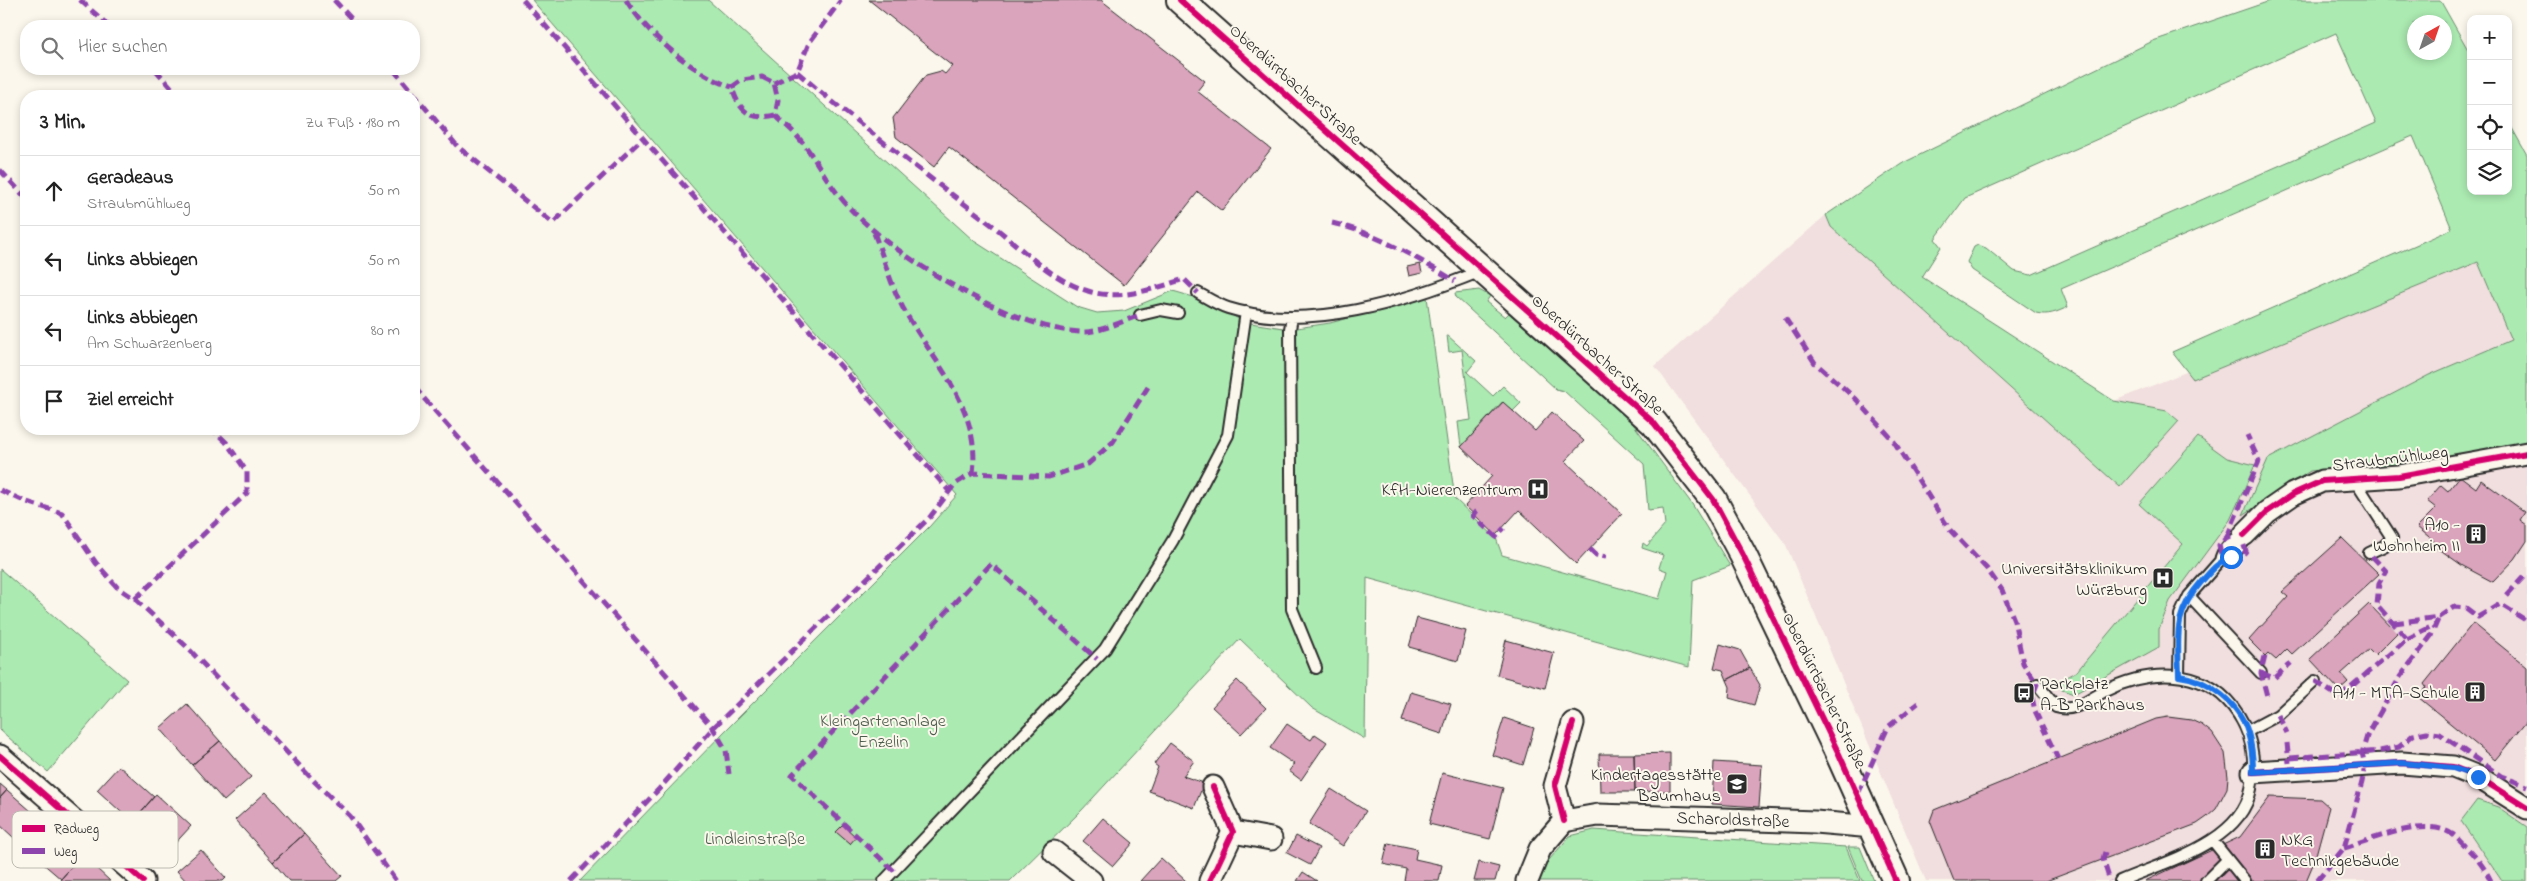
<!DOCTYPE html>
<html lang="de">
<meta charset="utf-8">
<style>
body{margin:0;font-family:"Indie Flower",sans-serif;background:#f6f6f6;color:#222}
.controls{position:absolute;right:15px;top:15px;display:grid;overflow:hidden;border-radius:10px;box-shadow:0 2px 8px #0003}
.controls button{width:45px;height:45px;display:grid;place-items:center;padding:0;border:0;border-bottom:1px solid #e0e0e0;background:#fff;color:#222;font:25px sans-serif}
.compass{position:absolute;left:2407px;top:15px;width:45px;height:45px;border-radius:50%;background:#fff;box-shadow:0 2px 8px #0003;rotate:40deg}
.stop{position:absolute;width:15px;height:15px;margin:-11px;border:4px solid #1a73e8;border-radius:50%;background:#fff}
.stop.end{background:#1a73e8;border-color:#fff;box-shadow:0 1px 5px #0008}
.list{margin:0;padding:0;list-style:none}
h2{display:flex;justify-content:space-between;align-items:center;height:65px;margin:0;padding:0 20px;font-size:21px}
h2 small{font-size:16px;font-weight:400;color:#767676}
.list li{display:grid;grid-template-columns:32px 1fr auto;gap:15px;align-items:center;box-sizing:border-box;height:70px;padding:0 20px;border-top:1px solid #e0e0e0}
.list b{display:block;font-size:19px;white-space:nowrap}
.list p{margin:0;font-size:16px;white-space:nowrap;color:#767676}
.list em{font-size:16px;font-style:normal;color:#767676}
.icon{flex:none;width:28px;height:28px;fill:none;stroke:currentColor;stroke-width:2;stroke-linecap:round;stroke-linejoin:round}
.map{position:relative;flex:none;width:2527px;height:881px;overflow:hidden}
.search{position:absolute;background:#fff;box-shadow:0 2px 8px #0003;left:20px;top:20px;width:400px;height:55px;display:flex;align-items:center;gap:12px;box-sizing:border-box;padding:0 18px;border-radius:20px;color:#767676;font-size:19px}
.panel{position:absolute;background:#fff;box-shadow:0 2px 8px #0003;left:20px;top:90px;width:400px;height:345px;border-radius:20px}
.map>svg:first-child{display:block}
.built{fill:#f1dede}
.green{fill:#abeab1;stroke:#6b8a6e;fill-rule:evenodd}
.building{fill:#daa4bc;stroke:#2b2b2b}
.lines{fill:none;stroke-linecap:round;stroke-linejoin:round}
.service-casing{stroke:#2b2b2b;stroke-width:14}
.minor-casing{stroke:#2b2b2b;stroke-width:25}
.tertiary-casing{stroke:#2b2b2b;stroke-width:30}
.service{stroke:#fbf7ec;stroke-width:10}
.minor{stroke:#fbf7ec;stroke-width:21}
.tertiary{stroke:#fbf7ec;stroke-width:26}
.quiet{stroke:#8e44ad;stroke-width:5;stroke-dasharray:10 5;stroke-linecap:butt}
.cycleway-casing{stroke:#fbf7ec;stroke-width:9}
.cycleway{stroke:#d6006c;stroke-width:6}
.route{stroke:#1a73e8;stroke-width:6}
.labels{text-anchor:middle;stroke-width:4;stroke-linejoin:round;paint-order:stroke}
.street-label{font-size:18px;fill:#2b2b2b;stroke:#fbf7ec}
.poi-label{font-size:18px;fill:#2b2b2b;stroke:#fbf7ec;text-anchor:end}
.park-label{font-size:18px;fill:#4b5b4c;stroke:#fbf7ec}
.key{fill:#fbf7ec;stroke:#bdbab2;stroke-width:1}
.key-label{font-size:14px;fill:#2b2b2b}
</style>
<div class="map">
<svg width="2527" height="881" viewBox="0 0 2527 881">
<rect width="100%" height="100%" fill="#fbf7ec"/>
<filter id="ink" filterUnits="userSpaceOnUse"><feTurbulence type="fractalNoise" baseFrequency=".02" numOctaves="2"/><feDisplacementMap in="SourceGraphic" scale="10" xChannelSelector="R" yChannelSelector="G"/><feConvolveMatrix kernelMatrix="1 2 1 2 8 2 1 2 1" color-interpolation-filters="sRGB"/></filter>
<g filter="url(#ink)">
<path class="built" d="M1826,215L2114,401L2486,251L2527,291V827L2498,807L2461,821L2502,881H1926L1786,545L1655,366Z"/>
<path class="green" d="M532,0H708L974,241L1077,307L1097,313L1124,311L1173,291L1207,301L1244,322L1290,329L1330,323L1427,297L1455,499L1496,538L1502,555L1659,599L1667,571L1659,568L1663,555L1642,548L1643,543L1647,546L1665,525L1663,508L1648,510L1644,464L1564,391L1556,389L1456,297L1455,293L1479,290L1490,296L1486,302L1505,317L1509,313L1631,421L1692,504L1730,566L1693,580L1689,667L1367,578L1365,739L1312,708L1240,639L1081,811L1010,881H580L723,733L930,526L957,495Z
M2273,0H2440L2471,55V191H2508V121L2527,155V445L2370,472L2349,467L2310,471L2243,515L2268,459L2429,375L2511,340L2478,262L2193,379L2172,352L2452,229L2413,136L2061,289L2068,307C2057,312 2048,316 2036,313L1972,270L1967,262L1974,247L1978,245L1986,248L2014,271L2031,275L2376,123L2336,33L1965,198L1935,239L1941,247L1922,277L2114,401L2167,411L2179,421L2120,487L1831,227L1826,215L1903,163L2153,41ZM2414,22H2444V52H2414Z
M1447,335L1476,361L1467,372L1493,396L1503,386L1521,403L1513,411L1502,402L1461,447L1458,422L1471,420L1462,350L1449,352Z
M2198,437L2227,458L2255,465L2230,520L2170,601L2159,629V647L2074,694L2062,690L2057,682L2077,671L2183,544L2139,504Z
M0,569L127,680L48,772L0,730Z
M2477,800L2498,807L2527,827V881H2502L2461,821Z
M1594,830L1846,847L1860,881H1536L1541,869L1570,836Z
M1848,847H1860L1874,881H1862Z"/>
<path class="building" d="M869,0H1101L1205,81L1197,91L1271,149L1222,211L1198,192L1124,285L949,147L934,167L896,137L893,118L926,75L941,71L945,74L952,66Z
M1420,264L1422,273L1409,276L1407,267Z
M1503,402L1535,431L1552,412L1584,441L1565,461L1622,514L1576,564L1519,510L1496,535L1465,506L1492,476L1461,447Z
M2460,476L2476,488L2481,480L2525,512L2520,520L2527,525V541L2515,559L2493,582L2463,566L2432,544L2434,541L2417,527L2436,508L2427,501L2441,485L2448,491Z
M2342,538L2379,574L2292,654L2287,649L2276,660L2268,653L2265,656L2249,640L2288,597L2282,592Z
M2369,604L2397,633L2375,655L2369,649L2341,674L2348,682L2339,690L2310,659Z
M1417,618L1466,631L1458,661L1409,647Z
M2473,623L2527,667V721L2495,760L2418,697L2426,687L2424,684Z
M1506,640L1554,653L1545,688L1497,675Z
M1720,644L1740,650L1750,668L1727,680L1723,670L1714,668Z
M1750,668L1760,685L1754,705L1729,698L1730,687L1727,680Z
M1237,680L1266,708L1241,734L1212,707Z
M1411,692L1451,704L1442,734L1402,721Z
M187,704L220,741L192,765L160,728Z
M2168,717L2191,720L2202,725L2212,733L2225,753L2228,777L2227,788L2216,809L2207,817L2197,824L2046,881H1954L1930,821L1934,810L2156,719Z
M1504,718L1534,728L1523,765L1492,755Z
M1287,724L1311,740L1315,734L1327,742L1301,780L1289,771L1294,764L1270,748Z
M220,741L251,777L224,801L192,765Z
M1170,743L1194,761L1183,776L1204,783L1194,808L1149,791L1158,767L1154,764Z
M1670,753V791L1635,792L1634,754Z
M1599,754H1634L1635,792H1600Z
M1714,762L1762,765L1759,807L1712,804Z
M119,766L154,797L132,822L97,790Z
M1442,773L1503,788L1490,839L1429,824Z
M0,784L7,790L0,798Z
M1331,789L1366,811L1343,846L1309,824Z
M7,790L47,825L26,849L0,825V798Z
M266,792L304,834L273,862L235,820Z
M156,794L191,826L169,850L135,819Z
M2270,797L2320,799L2329,807L2314,862L2306,881H2145L2240,837Z
M1103,818L1133,843L1113,866L1083,841Z
M47,825L82,855L61,879L26,849Z
M843,825L856,837L850,844L836,832Z
M304,834L342,876L336,881H289L273,862Z
M1296,836L1319,848L1310,865L1287,853Z
M1388,843L1417,849L1415,859L1442,865L1439,881H1404L1406,869L1383,864Z
M201,850L226,878L223,881H186L177,871Z
M82,855L110,881H63L61,879Z
M1161,858L1186,881H1140Z
M1479,862L1499,867L1495,881H1474Z
M1303,872L1317,881H1297Z"/>
<g class="lines">
<g class="service-casing">
<path id="service" d="M1198,293C1207,298 1218,305 1228,308C1307,333 1407,301 1481,271
M1140,315L1161,310L1178,313
M1292,317L1290,329L1292,609L1316,668
M2354,479L2392,538L2384,546L2369,553
M2189,596L2261,673
M2179,675L2180,615L2189,596L2220,561L2231,558L2243,543L2244,535C2232,539 2222,549 2220,561
M2037,684L2056,707C2075,713 2089,699 2105,691C2146,670 2201,666 2233,707C2251,730 2257,759 2251,789C2241,843 2164,862 2120,881
M2248,731L2278,715L2315,681
M2213,841L2245,881
M884,881L1105,649L1173,540L1228,435L1246,312
M2206,881L2227,860"/>
</g>
<g class="minor-casing">
<path id="minor" d="M2244,535L2267,512L2293,494L2322,481L2399,476L2527,453
M0,756L143,881
M2253,772L2402,763L2453,767L2478,777L2527,808
M1564,821L1555,786L1573,723
M1233,832L1271,839
M1054,852L1091,881
M1210,881L1233,832L1213,787
M1527,881L1540,849L1564,821L1598,815L1815,822L1873,827"/>
</g>
<g class="tertiary-casing">
<path id="tertiary" d="M1180,0L1654,423L1713,499L1743,555L1839,754L1896,881"/>
</g>
<use href="#service" class="service"/>
<use href="#minor" class="minor"/>
<use href="#tertiary" class="tertiary"/>
<path class="quiet" d="M80,0L109,26
M334,0L358,26
M523,0L949,491
M626,0C648,35 692,73 732,87
M155,69L179,96
M393,69L458,147L553,223L643,138
M797,72C859,125 924,173 988,222C1020,246 1049,279 1088,291C1120,301 1154,289 1184,279L1198,293
M762,77L774,83L778,100L775,115C750,121 739,111 732,87L742,80Z
M774,83L797,72L809,43L841,0
M775,115C782,122 791,129 797,136C814,155 825,179 841,198C883,251 1017,334 1086,332C1103,331 1123,321 1140,315
M0,170L26,198
M1332,223C1376,233 1417,258 1455,281
M874,233C884,258 891,286 903,308C933,362 981,407 973,473
M1785,318L1815,363L1856,399L1893,440L1950,530L1987,569L2002,590L2014,620L2023,663L2037,684L2032,697L2035,711L2058,759
M414,387L713,728L726,750L729,774
M0,490L24,501L62,513L96,563L117,587L135,599L186,646L315,782L350,816L396,881
M1477,511L1473,516L1496,537L1504,528
M2227,537L2259,461L2247,435
M1590,549L1596,555L1606,557
M2221,554L2219,545L2227,537H2236
M2231,558L2239,559L2246,551L2243,543
M2507,595L2527,573
M135,599L247,493V472L226,442L212,429
M2394,623L2439,617L2454,607L2466,608L2478,617L2500,604L2527,621
M2407,639L2435,625
M2265,656L2261,673L2267,696
M2261,673L2274,678L2291,663
M2315,681L2339,697L2407,639L2377,605L2379,583L2386,571L2369,553
M2278,715L2287,733
M2287,743L2289,763
M2290,758L2380,751L2399,747L2413,735L2427,732L2440,734L2501,776L2527,786
M1858,794L1888,727L1918,703
M2344,848C2372,840 2425,816 2452,834C2457,837 2461,843 2466,847C2476,857 2485,868 2491,881
M2105,852L2103,859L2110,881
M894,871L792,775L991,564L1097,659
M571,881L659,789L713,728L930,517L955,484L973,473L1049,477L1088,464L1113,442L1148,387
M2317,881L2344,848L2362,782L2365,765L2362,753L2367,736L2400,677L2431,636L2439,617"/>
<g class="cycleway-casing">
<path id="cycleway" d="M1180,0L1654,423L1713,499L1743,555L1839,754L1896,881
M2244,535L2267,512L2293,494L2322,481L2399,476L2527,453
M0,756L143,881
M2253,772L2402,763L2453,767L2478,777L2527,808
M1564,821L1555,786L1573,723
M1210,881L1233,832L1213,787"/>
</g>
<use href="#cycleway" class="cycleway"/>
</g>
</g>
<g class="lines" filter="url(#ink)">
<path class="route" d="M2231,557C2216,564 2213,569 2202,581C2173,614 2178,634 2179,676C2208,679 2240,704 2248,733C2252,746 2253,759 2253,772L2402,763L2453,768L2478,777"/>
</g>
<defs>
<g id="hospital-square" transform="scale(1.125)"><rect x="-9" y="-9" width="18" height="18" rx="4" fill="#2b2b2b" stroke="#fbf7ec"/><path d="M-5-5h3v3.5h4V-5h3V5h-3V1.5h-4V5h-3Z" fill="#fff"/></g>
<g id="building-square" transform="scale(1.125)"><rect x="-9" y="-9" width="18" height="18" rx="4" fill="#2b2b2b" stroke="#fbf7ec"/><path d="M-4-6H4V6H1V3H-1V6H-4ZM-2.5-4.3h1.7v1.8h-1.7ZM.8-4.3h1.7v1.8H.8ZM-2.5-1h1.7V.8h-1.7ZM.8-1h1.7V.8H.8Z" fill="#fff"/></g>
<g id="bus-square" transform="scale(1.125)"><rect x="-9" y="-9" width="18" height="18" rx="4" fill="#2b2b2b" stroke="#fbf7ec"/><path d="M-5-6H5V4H4V6H2V4H-2V6H-4V4H-5ZM-3.5-4V0h7V-4ZM-3.5 1.2v1.5H-2V1.2ZM2 1.2v1.5H3.5V1.2Z" fill="#fff"/></g>
<g id="school-square" transform="scale(1.125)"><rect x="-9" y="-9" width="18" height="18" rx="4" fill="#2b2b2b" stroke="#fbf7ec"/><path d="M0-5L7-2L0 1L-7-2ZM-4 1L0 2.5L4 1V4Q0 6-4 4Z" fill="#fff"/></g>
</defs>
<g fill-rule="evenodd">
<use href="#hospital-square" x="1538" y="489"/>
<use href="#building-square" x="2476" y="534"/>
<use href="#hospital-square" x="2163" y="578"/>
<use href="#building-square" x="2475" y="692"/>
<use href="#bus-square" x="2024" y="693"/>
<use href="#school-square" x="1737" y="784"/>
<use href="#building-square" x="2265" y="849"/>
</g>
<g class="labels">
<g class="street-label">
<text transform="translate(1296 84) rotate(42)" y="6">Oberdürrbacher Straße</text>
<text transform="translate(1598 354) rotate(42)" y="6">Oberdürrbacher Straße</text>
<text transform="translate(2390 458) rotate(-7)" y="6">Straubmühlweg</text>
<text transform="translate(1825 690) rotate(64)" y="6">Oberdürrbacher Straße</text>
<text transform="translate(1733 819) rotate(2)" y="6">Scharoldstraße</text>
</g>
<g class="poi-label">
<text x="1522" y="495">KfH-Nierenzentrum</text>
<text x="2460" y="530">A10 -<tspan x="2460" dy="21">Wohnheim II</tspan></text>
<text x="2147" y="574">Universitätsklinikum<tspan x="2147" dy="21">Würzburg</tspan></text>
<text x="2040" y="689" text-anchor="start">Parkplatz<tspan x="2040" dy="21">A-B Parkhaus</tspan></text>
<text x="2459" y="698">A11 - MTA-Schule</text>
<text x="1721" y="780">Kindertagesstätte<tspan x="1721" dy="21">Baumhaus</tspan></text>
<text x="2281" y="845" text-anchor="start">NKG<tspan x="2281" dy="21">Technikgebäude</tspan></text>
</g>
<g class="park-label">
<text x="883" y="726">Kleingartenanlage<tspan x="883" dy="21">Enzelin</tspan></text>
<text x="755" y="844">Lindleinstraße</text>
</g>
</g>
<rect x="12" y="811" width="166" height="57" rx="8" class="key"/>
<rect x="22" y="825" width="23" height="7" fill="#d6006c"/>
<rect x="22" y="848" width="23" height="6" fill="#8e44ad"/>
<g class="key-label">
<text x="54" y="833">Radweg</text>
<text x="54" y="856">Weg</text>
</g>
</svg>
<div class="controls">
<button>+</button>
<button>−</button>
<button><svg class="icon" aria-label="locate" viewBox="0 0 24 24"><circle cx="12" cy="12" r="6"/><path d="M12 2v4M12 18v4M2 12h4M18 12h4"/></svg></button>
<button><svg class="icon" aria-label="layers" viewBox="0 0 24 24"><path d="M12 4l9 5-9 5-9-5zM3 14l9 5 9-5"/></svg></button>
</div>
<svg class="compass" viewBox="-18 -18 36 36"><path d="M0-13l5 13h-10z" fill="#e53935"/><path d="M0 13l5-13h-10z" fill="#767676"/></svg>
<div class="stop" style="left:2231px;top:557px"></div>
<div class="stop end" style="left:2478px;top:777px"></div>
<div class="search"><svg class="icon" aria-label="search" viewBox="0 0 24 24"><circle cx="10" cy="10" r="6"/><path d="M15 15l6 6"/></svg>Hier suchen</div>
<section class="panel">
<h2>3 Min.<small>Zu Fuß · 180 m</small></h2>
<ul class="list">
<li><svg class="icon" aria-label="ahead" viewBox="0 0 24 24"><path d="M12 20V5M6 11l6-6 6 6"/></svg><div><b>Geradeaus</b><p>Straubmühlweg</p></div><em>50 m</em></li>
<li><svg class="icon" aria-label="left" viewBox="0 0 24 24"><path d="M17 20v-9H6M10 6l-5 5 5 5"/></svg><div><b>Links abbiegen</b></div><em>50 m</em></li>
<li><svg class="icon" aria-label="left" viewBox="0 0 24 24"><path d="M17 20v-9H6M10 6l-5 5 5 5"/></svg><div><b>Links abbiegen</b><p>Am Schwarzenberg</p></div><em>80 m</em></li>
<li><svg class="icon" aria-label="arrive" viewBox="0 0 24 24"><path d="M6 21V4h12l-3 4 3 4H6"/></svg><div><b>Ziel erreicht</b></div></li>
</ul>
</section>
</div>
